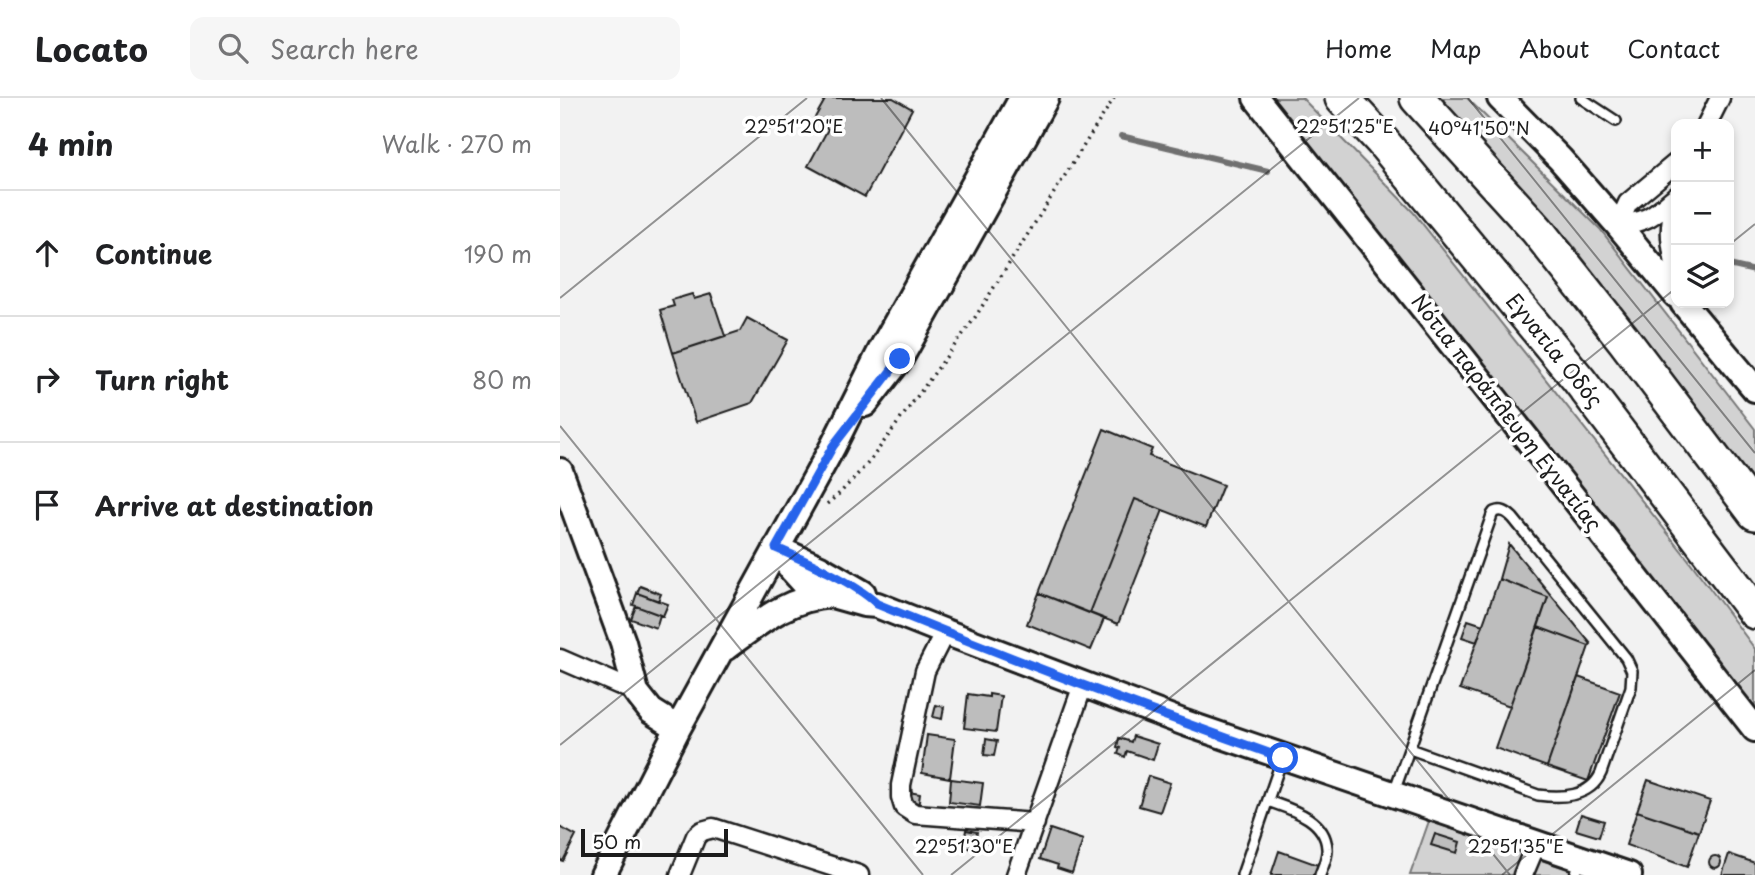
<!DOCTYPE html>
<meta charset="utf-8">
<style>
body{margin:0;font-family:"Playpen Sans",sans-serif;background:#f6f6f6;color:#202124}
.controls{position:absolute;right:21px;top:21px;display:grid;overflow:hidden;border-radius:14px;box-shadow:0 4px 10px #0003}
.controls button{width:63px;height:63px;display:grid;place-items:center;padding:0;border:0;border-bottom:2px solid #e0e0e0;background:#fff;color:#202124;font:35px sans-serif}
.scale{position:absolute;left:21px;bottom:18px;width:147px;box-sizing:border-box;padding-left:7px;border:4px solid #1c1c1c;border-top:0;font-size:19px;line-height:24px;white-space:nowrap;color:#1c1c1c;-webkit-text-stroke:5px #fff;paint-order:stroke}
.stop{position:absolute;width:21px;height:21px;margin:-16px;border:5px solid #2563eb;border-radius:50%;background:#fff}
.stop.end{background:#2563eb;border-color:#fff;box-shadow:0 2px 7px #0008}
.list{margin:0;padding:0;list-style:none}
h2{display:flex;justify-content:space-between;align-items:center;height:91px;margin:0;padding:0 28px;font-size:30px}
h2 small{font-size:23px;font-weight:400;color:#757577}
.list li{display:grid;grid-template-columns:46px 1fr auto;gap:21px;align-items:center;box-sizing:border-box;height:126px;padding:0 28px;border-top:2px solid #e0e0e0}
.list b{display:block;font-size:26px;white-space:nowrap}
.list em{font-size:23px;font-style:normal;color:#757577}
.icon{flex:none;width:38px;height:38px;fill:none;stroke:currentColor;stroke-width:2;stroke-linecap:round;stroke-linejoin:round}
.map{position:relative;flex:none;width:1195px;height:777px;overflow:hidden}
header{display:flex;align-items:center;gap:42px;box-sizing:border-box;height:98px;padding:0 35px;background:#fff;border-bottom:2px solid #e0e0e0}
header strong{font-size:33px}
nav{display:flex;gap:38px;margin-inline-start:auto;font-size:24px}
.search{width:490px;height:63px;background:#f6f6f6;display:flex;align-items:center;gap:18px;box-sizing:border-box;padding:0 24px;border-radius:14px;color:#757577;font-size:26px}
main{display:flex}
aside{flex:1;background:#fff}
.map>svg:first-child{display:block}
.green{fill:#d2d2d2;stroke:#777;stroke-width:2}
.lines{fill:none;stroke-linecap:round;stroke-linejoin:round}
.stream{stroke:#707070;stroke-width:6}
.building{fill:#bdbdbd;stroke:#1c1c1c;stroke-width:2}
.lane-casing{stroke:#1c1c1c;stroke-width:14}
.street-casing{stroke:#1c1c1c;stroke-width:23}
.secondary-casing{stroke:#1c1c1c;stroke-width:30}
.highway-casing{stroke:#1c1c1c;stroke-width:38}
.path{stroke:#1c1c1c;stroke-width:3.5;stroke-dasharray:2 5;stroke-linecap:butt}
.lane{stroke:#fff;stroke-width:9}
.street{stroke:#fff;stroke-width:18}
.secondary{stroke:#fff;stroke-width:24}
.highway{stroke:#fff;stroke-width:33}
.route{stroke:#2563eb;stroke-width:9}
.ticks{fill:none;stroke:#1c1c1c;stroke-width:2;stroke-opacity:0.45}
.labels{text-anchor:middle;stroke-width:7;stroke-linejoin:round;paint-order:stroke}
.street-label{font-size:21px;fill:#1c1c1c;stroke:#fff}
.ticks-label{font-size:18px;text-anchor:middle;fill:#1c1c1c;stroke:#fff;stroke-width:7;stroke-linejoin:round;paint-order:stroke}
</style>
<header>
<strong>Locato</strong>
<div class="search"><svg class="icon" aria-label="search" viewBox="0 0 24 24"><circle cx="10" cy="10" r="6"/><path d="M15 15l6 6"/></svg>Search here</div>
<nav><a>Home</a><a>Map</a><a>About</a><a>Contact</a></nav>
</header>
<main>
<aside>
<h2>4 min<small>Walk · 270 m</small></h2>
<ul class="list">
<li><svg class="icon" aria-label="ahead" viewBox="0 0 24 24"><path d="M12 20V5M6 11l6-6 6 6"/></svg><div><b>Continue</b></div><em>190 m</em></li>
<li><svg class="icon" aria-label="right" viewBox="0 0 24 24"><path d="M7 20v-9h11M14 6l5 5-5 5"/></svg><div><b>Turn right</b></div><em>80 m</em></li>
<li><svg class="icon" aria-label="arrive" viewBox="0 0 24 24"><path d="M6 21V4h12l-3 4 3 4H6"/></svg><div><b>Arrive at destination</b></div></li>
</ul>
</aside>
<div class="map">
<svg width="1195" height="777" viewBox="0 0 1195 777">
<rect width="100%" height="100%" fill="#f2f2f2"/>
<filter id="ink" filterUnits="userSpaceOnUse"><feTurbulence type="fractalNoise" baseFrequency=".0143" numOctaves="2"/><feDisplacementMap in="SourceGraphic" scale="14" xChannelSelector="R" yChannelSelector="G"/><feConvolveMatrix kernelMatrix="1 2 1 2 8 2 1 2 1" color-interpolation-filters="sRGB"/></filter>
<g filter="url(#ink)">
<path class="green" d="M710,0H742L853,114L1128,461L1195,551V612L905,242Z
M869,0H907L1040,131L1195,331V388L1011,145Z
M869,723L1025,777H850Z"/>
<g class="lines">
<path class="stream" d="M561,38L708,73
M1169,167L1195,173"/>
</g>
<path class="building" d="M266,0H333L352,11L305,99L248,68L268,31L253,23Z
M132,196L134,201L151,196L165,238L113,255L100,212L114,208L112,202Z
M187,220L228,242L192,305L136,324L113,255L180,233Z
M544,331L592,351L589,358L663,387L646,429L575,401L530,515L479,495Z
M575,401L603,412L558,526L530,515Z
M949,446L1031,546L1029,548L978,529L988,499L939,481Z
M939,481L988,499L950,608L900,591Z
M80,488L101,496L98,503L77,495Z
M77,495L108,506L103,518L73,507Z
M479,495L544,521L531,552L467,526Z
M76,508L100,517L96,530L71,521Z
M908,522L923,527L917,544L902,539Z
M978,529L1029,548L987,669L935,650Z
M1018,579L1060,594L1028,683L987,669Z
M408,596L429,599V596L441,598L436,634L404,630Z
M376,607L384,609L382,621L373,619Z
M367,637L395,641L390,680L362,675Z
M573,638L598,646L593,662L567,653L565,659L558,656L560,650L557,649L559,640L571,644Z
M426,641L437,643L434,658L424,657Z
M588,678L610,685L600,714L579,708Z
M391,681L423,685L420,708L389,704Z
M1088,682L1150,703L1139,734L1077,713Z
M349,694L360,696L358,710L347,709Z
M1077,713L1139,734L1127,769L1066,747Z
M1021,716L1044,723L1039,739L1016,732Z
M0,729L16,738L3,763L0,762Z
M490,731L523,742L512,775L497,770L498,767L480,761Z
M406,732L417,734L414,751L403,749Z
M875,736L900,744L897,755L871,747Z
M719,753L758,767L755,777H711Z
M1169,756L1195,765V777H1162Z
M1149 764a6 6 0 1 1 12 0a6 6 0 1 1-12 0Z"/>
<g class="lines">
<g class="lane-casing">
<path id="lane" d="M1021,0L1056,23
M834,694L932,417L934,414C942,411 947,414 953,420L1066,560L1072,573L1071,589L1041,675C1030,700 1001,700 978,697L850,651
M708,703C730,711 765,720 767,750C768,759 763,768 760,777
M682,777L722,661
M1015,777L1021,762"/>
</g>
<g class="street-casing">
<path id="street" d="M1147,26L1160,0
M1116,98C1094,117 1088,124 1058,127L1068,105L1116,65
M1116,98C1109,130 1109,138 1116,170
M385,534L365,573L341,687V699L344,709L355,716L475,725
M0,561L76,594
M120,777L136,738L142,733L153,730L299,777
M456,777L523,587
M963,777L977,744"/>
</g>
<g class="secondary-casing">
<path id="secondary" d="M696,0L995,376L1195,631
M940,0L1000,61L1058,127L1116,197
M1123,205L1195,291
M305,306L340,261L486,0
M0,373L63,544L76,594L91,613L118,630
M216,450L233,473L243,484L272,497L304,506L317,507L385,534L625,625L1069,777
M218,451L260,470L303,495
M165,550C199,525 227,500 271,497
M43,777L118,630L273,348L322,250L462,0"/>
</g>
<g class="highway-casing">
<path id="highway" d="M782,0L821,42L1019,282L1195,514
M857,0L977,132L1064,242L1195,415"/>
</g>
<path class="path" d="M267,406L280,395L309,364L414,221L554,0"/>
<use href="#lane" class="lane"/>
<use href="#street" class="street"/>
<use href="#secondary" class="secondary"/>
<use href="#highway" class="highway"/>
</g>
</g>
<g class="lines" filter="url(#ink)">
<path class="route" d="M340,261L273,348L216,450C246,463 294,484 317,506C451,561 586,612 723,660"/>
</g>
<path class="ticks" d="M321,0L950,777M908,0L1195,355M1169,147L1195,126M0,200L247,0M0,328L363,777M0,647L799,0M391,777L1116,190M942,777L1195,572"/>
<g class="labels">
<g class="street-label">
<text transform="translate(994 253) rotate(51)" y="7">Εγνατία Οδός</text>
<text transform="translate(946 315) rotate(52)" y="7">Νότια παράπλευρη Εγνατίας</text>
</g>
</g>
<g class="ticks-label">
<text x="234" y="35">22°51'20"E</text>
<text x="785" y="35">22°51'25"E</text>
<text x="919" y="37">40°41'50"N</text>
<text x="404" y="755">22°51'30"E</text>
<text x="956" y="755">22°51'35"E</text>
</g>
</svg>
<div class="controls">
<button>+</button>
<button>−</button>
<button><svg class="icon" aria-label="layers" viewBox="0 0 24 24"><path d="M12 4l9 5-9 5-9-5zM3 14l9 5 9-5"/></svg></button>
</div>
<div class="scale">50 m</div>
<div class="stop" style="left:723px;top:660px"></div>
<div class="stop end" style="left:340px;top:261px"></div>
</div>
</main>
